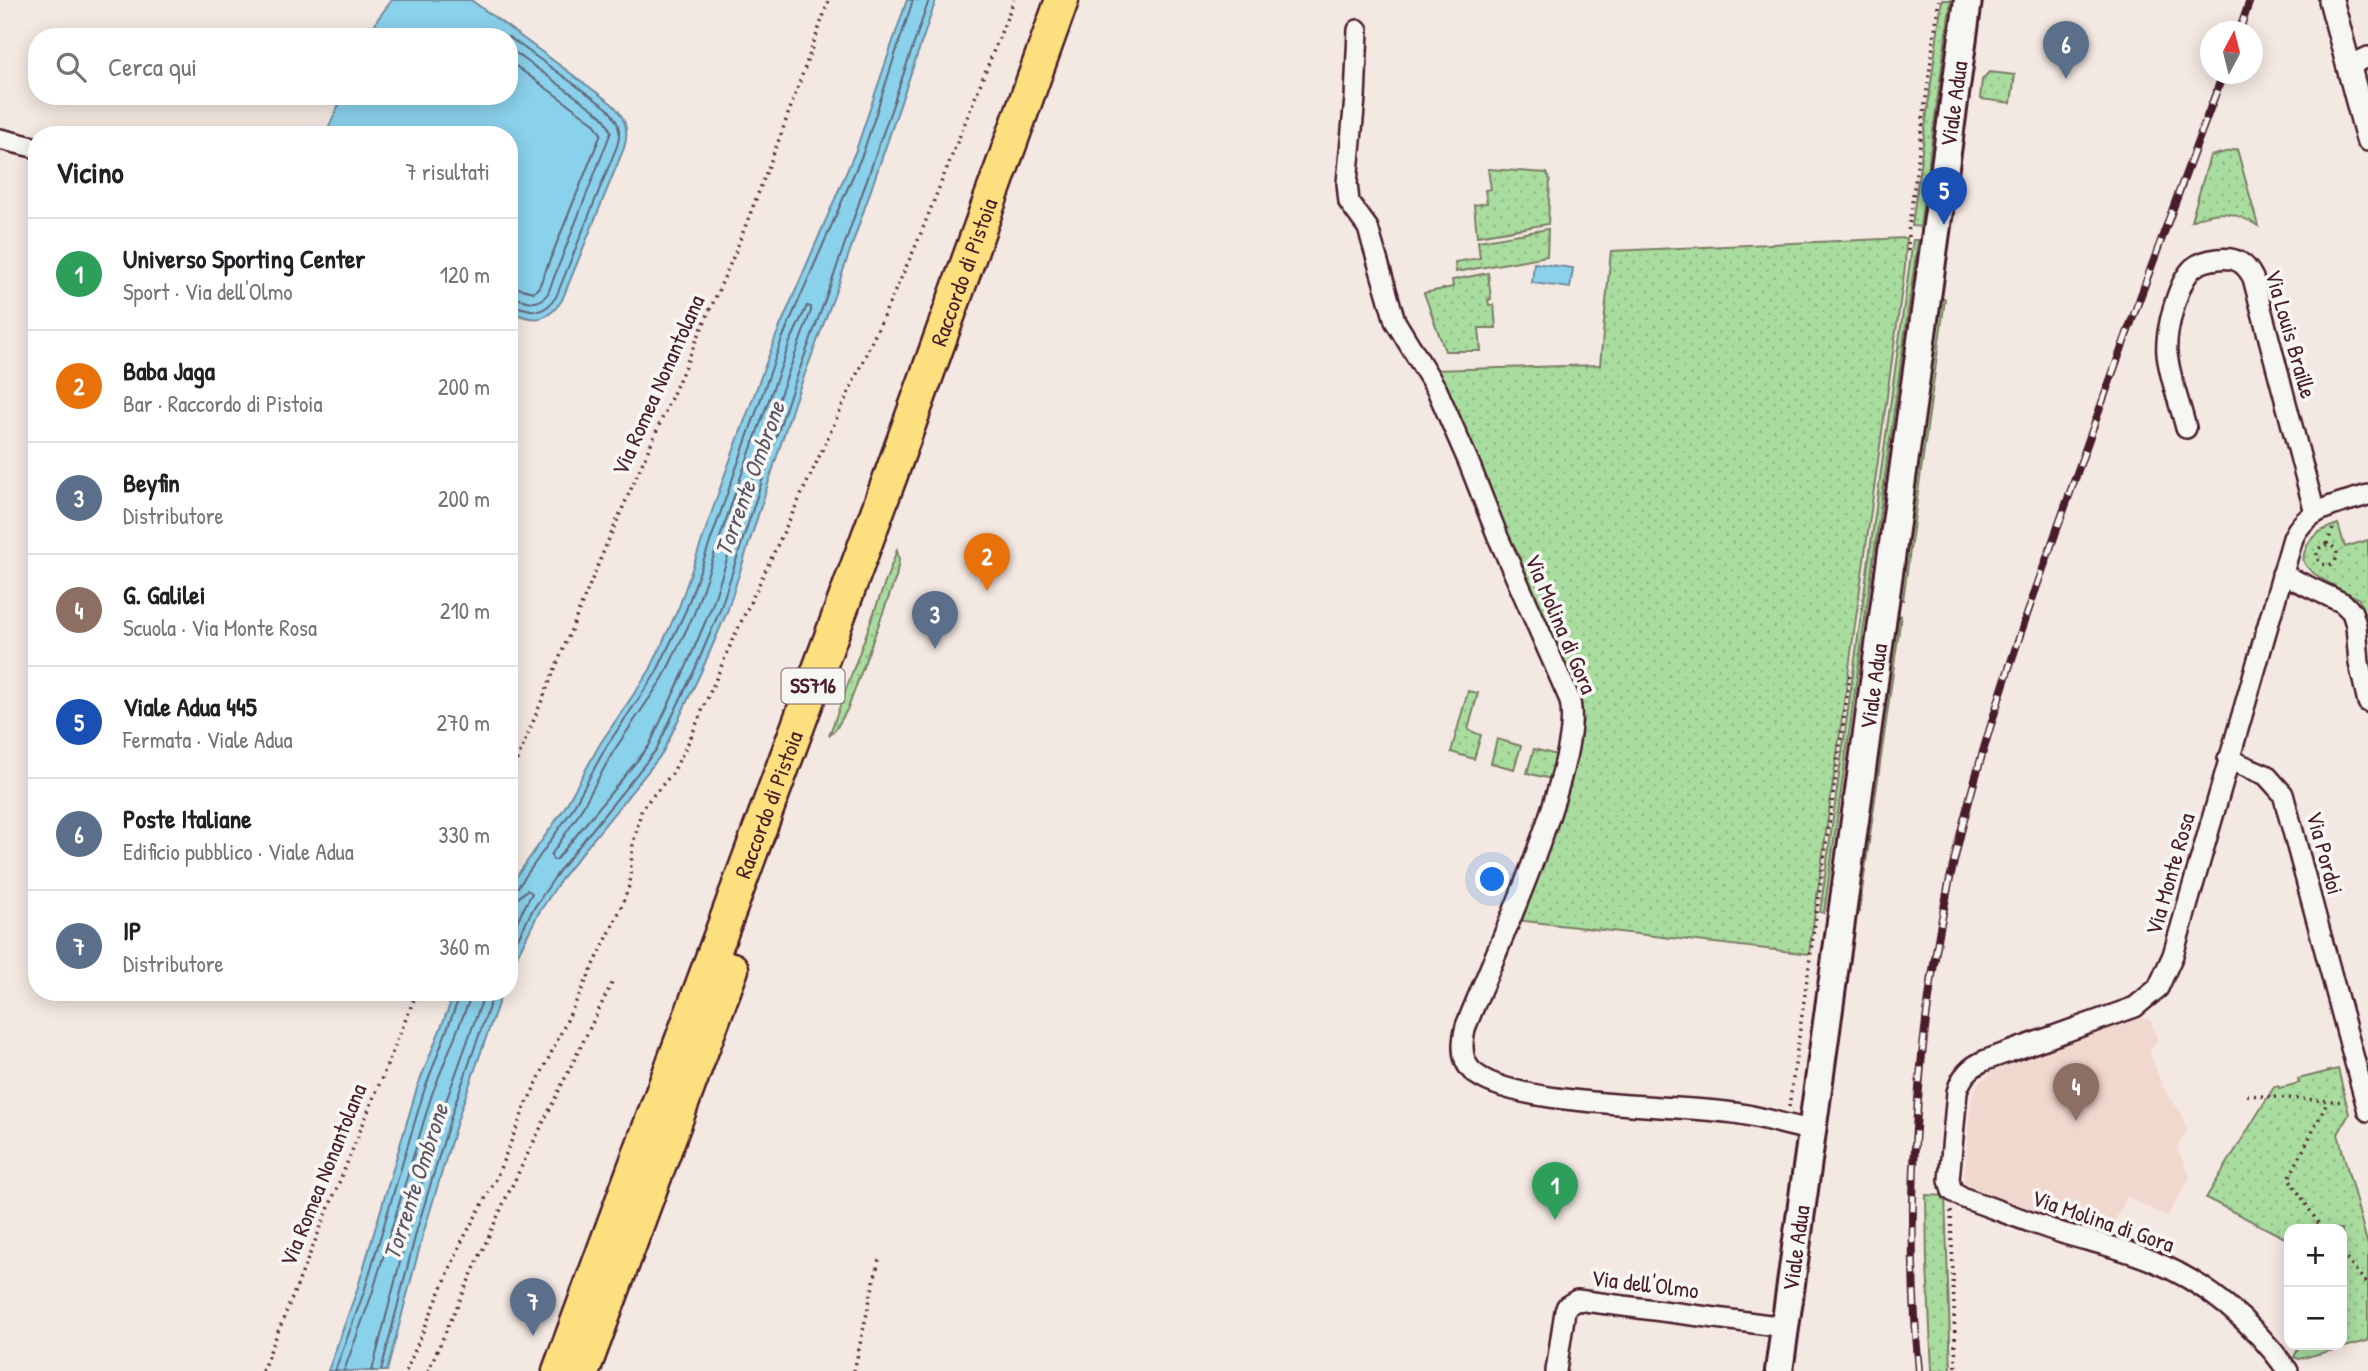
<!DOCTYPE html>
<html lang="it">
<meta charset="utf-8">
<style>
body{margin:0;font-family:"Patrick Hand",sans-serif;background:#f2f2f2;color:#202124}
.controls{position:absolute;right:21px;bottom:21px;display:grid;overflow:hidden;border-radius:14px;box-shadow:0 4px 18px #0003}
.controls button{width:63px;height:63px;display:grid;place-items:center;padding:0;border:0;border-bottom:2px solid #e0e0e0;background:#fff;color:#202124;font:35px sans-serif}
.compass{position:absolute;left:2200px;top:21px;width:63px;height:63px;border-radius:50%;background:#fff;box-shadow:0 4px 18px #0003;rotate:7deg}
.you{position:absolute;left:1493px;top:880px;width:24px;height:24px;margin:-18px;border:5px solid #fff;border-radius:50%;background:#1a73e8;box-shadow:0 0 0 10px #1a73e833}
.badge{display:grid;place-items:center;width:46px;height:46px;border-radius:50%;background:#1f6fb2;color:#fff;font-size:23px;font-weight:700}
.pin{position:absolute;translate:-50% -58px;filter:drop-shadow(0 2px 4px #0008)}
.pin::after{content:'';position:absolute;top:37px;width:24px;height:21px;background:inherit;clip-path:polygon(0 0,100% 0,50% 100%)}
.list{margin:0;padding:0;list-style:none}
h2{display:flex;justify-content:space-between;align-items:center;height:91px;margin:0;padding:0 28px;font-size:30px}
h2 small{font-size:23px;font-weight:400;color:#757577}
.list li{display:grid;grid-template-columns:46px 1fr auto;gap:21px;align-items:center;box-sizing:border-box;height:112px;padding:0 28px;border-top:2px solid #e0e0e0}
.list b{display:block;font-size:26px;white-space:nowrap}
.list p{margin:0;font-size:23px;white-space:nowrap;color:#757577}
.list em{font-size:23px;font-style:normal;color:#757577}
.icon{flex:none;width:38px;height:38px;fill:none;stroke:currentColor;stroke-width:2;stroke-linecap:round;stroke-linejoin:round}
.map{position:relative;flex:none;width:2368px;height:1371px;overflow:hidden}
.search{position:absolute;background:#fff;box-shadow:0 4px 18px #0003;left:28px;top:28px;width:490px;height:77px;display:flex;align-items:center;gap:18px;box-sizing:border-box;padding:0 24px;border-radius:28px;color:#757577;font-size:26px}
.panel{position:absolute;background:#fff;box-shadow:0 4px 18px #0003;left:28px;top:126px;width:490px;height:875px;border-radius:28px}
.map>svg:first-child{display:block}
.built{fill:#f1d8cf}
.grass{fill:url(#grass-dots);stroke:#7a7e65;stroke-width:2}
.water{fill:#8ad1eb;stroke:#708a9e;stroke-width:2}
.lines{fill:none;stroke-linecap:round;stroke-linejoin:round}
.shore{stroke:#646678;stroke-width:2}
.minor-casing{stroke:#4a1f2b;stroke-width:24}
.tertiary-casing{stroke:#4a1f2b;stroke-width:28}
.secondary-casing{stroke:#4a1f2b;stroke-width:32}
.trunk-casing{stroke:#4a1f2b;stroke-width:37}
.path{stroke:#4a1f2b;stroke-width:3.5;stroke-dasharray:2 5;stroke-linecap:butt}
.minor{stroke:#f6f6f2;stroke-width:19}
.tertiary{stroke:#f6f6f2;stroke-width:23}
.secondary{stroke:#f6f6f2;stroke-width:26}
.trunk{stroke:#fce080;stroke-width:32}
.rail-casing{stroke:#4a1f2b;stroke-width:8}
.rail{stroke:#f6f6f2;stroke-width:5;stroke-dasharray:16;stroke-linecap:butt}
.labels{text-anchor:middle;stroke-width:7;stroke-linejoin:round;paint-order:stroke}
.shield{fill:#f6f6f2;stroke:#7e6067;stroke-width:2}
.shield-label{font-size:21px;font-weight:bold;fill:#4a1f2b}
.street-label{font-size:23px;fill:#4a1f2b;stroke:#f6f6f2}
.water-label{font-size:24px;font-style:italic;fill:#5d5465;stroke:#f6f6f2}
</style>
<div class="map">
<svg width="2368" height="1371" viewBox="0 0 2368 1371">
<defs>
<pattern id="grass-dots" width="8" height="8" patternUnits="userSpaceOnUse" patternTransform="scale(1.75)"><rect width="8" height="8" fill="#a9dd9f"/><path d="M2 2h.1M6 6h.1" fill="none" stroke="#93bd89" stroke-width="1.8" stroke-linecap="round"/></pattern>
</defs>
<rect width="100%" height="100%" fill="#f4e8e2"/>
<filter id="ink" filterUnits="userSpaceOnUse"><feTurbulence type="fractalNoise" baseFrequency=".0143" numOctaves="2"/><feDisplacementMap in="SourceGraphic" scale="14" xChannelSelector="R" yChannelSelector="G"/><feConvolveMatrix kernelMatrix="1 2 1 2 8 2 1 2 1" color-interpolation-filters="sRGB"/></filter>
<g filter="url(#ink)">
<path class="built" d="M2140,1018L2149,1019L2151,1022L2158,1040L2150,1051L2162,1087L2181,1112L2187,1130L2177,1148L2190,1177L2167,1217L2127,1197L2106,1238L2038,1217L1963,1188L1971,1099L1979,1082L1993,1071Z"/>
<path class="grass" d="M1942,0H1951L1920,227L1912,226Z
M1989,72L2015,75L2011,103L1980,99L1982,80Z
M2237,149L2258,226C2234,211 2217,209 2191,221L2210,156Z
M1488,169L1547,173L1550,180L1548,224L1477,236L1474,205L1487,203L1485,190L1491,189Z
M1548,229L1547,256L1456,272L1455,262L1480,258L1478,241Z
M1906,238L1905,267L1809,954L1516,920L1558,812L1583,721L1554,637L1433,370L1600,365L1611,251Z
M1913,240H1918L1824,913L1820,912Z
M1488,273L1491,299L1488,300L1489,305H1494L1496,328H1479L1481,351H1445L1424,293L1453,287L1452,280Z
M1939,298L1945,299L1903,600L1897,599Z
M2338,524L2345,547L2368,540V617L2365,618L2359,599C2347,592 2308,575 2304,562C2302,556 2305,551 2307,546C2313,533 2326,528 2338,524Z
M897,550L899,560L896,577L848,708L836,729L829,736Z
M1895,615L1901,616L1859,912L1853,911Z
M1468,691L1478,693L1468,730L1481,735L1474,759L1451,752Z
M1497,739L1521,746L1514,769L1491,763Z
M1534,749L1557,755L1551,779L1527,773Z
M2338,1069L2349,1114L2338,1134L2368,1246V1341L2299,1359L2294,1357L2300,1345H2342V1229H2289V1240L2206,1198L2274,1087L2278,1086L2280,1088L2299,1083L2298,1079Z
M1926,1195L1945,1196L1951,1371H1932L1927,1264Z"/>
<path class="water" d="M392,0H471L611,103C625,116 630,130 624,148L562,300C547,323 533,322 509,311V135H325L343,96H509V37H370L377,20Z
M907,0H936L840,280L794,403L727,612L701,672L662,754L564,875L538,914L509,972V887L564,809L600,744L650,670L679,607L725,474L776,336L856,150Z
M1534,263L1573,268L1570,288L1532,283Z
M455,992H502L460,1112L424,1231L387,1371H328L357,1290L417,1088Z"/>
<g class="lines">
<path class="shore" d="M509,37L607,108C618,120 622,131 617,146L556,297C540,320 531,308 509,305
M509,48L601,115L606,121L611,132L548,293C536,310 525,298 509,297
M509,61L594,123L601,134L539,287L534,292L509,286
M807,306L811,307V311L779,398L712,606L687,665L649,746L557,859L553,860L551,855L577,817L613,752L663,678L694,614L740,479L790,342Z
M509,890L518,887L570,813L606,747L656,673L686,610L782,339L863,153L913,0
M509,899L518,898L527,890L532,893L509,936
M509,955L532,911L559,871L656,750L695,669L720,610L788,401L833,278L929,0
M335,1371L364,1292L424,1091L461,992
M344,1371L372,1294L432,1094L469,1001L470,992
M372,1371L409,1227L444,1107L485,992
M381,1371L417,1229L453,1110L494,992"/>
<g class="minor-casing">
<path id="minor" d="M1358,30L1355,98L1347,183L1349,202L1368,228L1395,321L1437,390L1469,463L1498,537L1569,698C1588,755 1491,962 1466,1026C1462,1041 1460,1059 1472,1071C1512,1108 1676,1104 1734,1113C1761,1116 1786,1126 1812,1130
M2349,66L2368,57
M0,139L37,148
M2186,428C2180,404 2170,379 2167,354C2165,333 2177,283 2193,268C2200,262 2209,260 2218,259C2235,257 2245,262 2253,278L2315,513
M2282,574L2343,603L2352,612L2356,625L2359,663L2368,702
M2228,759L2266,775L2283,794L2368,1111
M1556,1371L1565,1311L1567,1306L1577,1300L1785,1327
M2288,1371C2253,1322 2205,1281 2148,1259C2121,1248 2093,1242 2065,1234C2031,1223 1998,1210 1964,1198L1952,1191L1949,1180L1957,1092C1961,1076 1971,1066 1986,1060L2135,1007L2158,988L2173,955L2293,538C2306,508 2339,504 2368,495"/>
</g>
<g class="tertiary-casing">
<path id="tertiary" d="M2331,0L2368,139"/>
</g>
<g class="secondary-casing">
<g id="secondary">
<path id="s1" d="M1779,1371L1968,0"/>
</g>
</g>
<g class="trunk-casing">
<g id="trunk">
<path id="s2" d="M559,1371L892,472L1062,0"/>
<path d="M583,1371L732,969"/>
</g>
</g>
<path class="path" d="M1908,251V233L1939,0
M2327,544L2334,526
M2317 555a10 10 0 1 1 20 0a10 10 0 1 1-20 0Z
M509,780L605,548L735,253L780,137L829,0
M2247,1095L2345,1102
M1789,1107L1850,675
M1951,1211L1956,1371
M2322,1229L2289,1178L2328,1101
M2342,1254L2368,1285
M262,1371L417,992
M406,1371L462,1241L495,1181L525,1107L618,915L629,886L633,844L642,808L672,774L690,739L733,639L813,470L917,243L1014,0
M428,1371L505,1200L613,981
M854,1371L879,1259"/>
<use href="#minor" class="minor"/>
<use href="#tertiary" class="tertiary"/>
<use href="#secondary" class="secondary"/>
<use href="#trunk" class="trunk"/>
<g class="rail-casing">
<path id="rail" d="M2239,32L2250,0
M1919,1371C1903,1202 1918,1005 1959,840C1988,722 2029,607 2070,493C2119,352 2171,213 2223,74"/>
</g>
<use href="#rail" class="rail"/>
</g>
</g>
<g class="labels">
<rect class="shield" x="781.5" y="668.5" width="63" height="35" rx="5"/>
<g class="shield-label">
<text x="813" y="693">SS716</text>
</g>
<g class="street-label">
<text dy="8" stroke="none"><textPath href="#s1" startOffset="1279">Viale Adua</textPath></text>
<text dy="8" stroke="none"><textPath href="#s2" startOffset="1171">Raccordo di Pistoia</textPath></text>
<text transform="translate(2291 334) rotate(74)" y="8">Via Louis Braille</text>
<text transform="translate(658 385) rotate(-66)" y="8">Via Romea Nonantolana</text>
<text transform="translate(1561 624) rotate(67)" y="8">Via Molina di Gora</text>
<text dy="8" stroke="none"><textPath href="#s1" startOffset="691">Viale Adua</textPath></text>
<text dy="8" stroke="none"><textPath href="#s2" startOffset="604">Raccordo di Pistoia</textPath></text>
<text transform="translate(2325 853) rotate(75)" y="8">Via Pordoi</text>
<text transform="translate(2170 874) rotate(-74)" y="8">Via Monte Rosa</text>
<text transform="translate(323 1175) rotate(-68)" y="8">Via Romea Nonantolana</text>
<text transform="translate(2103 1221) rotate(19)" y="8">Via Molina di Gora</text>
<text dy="8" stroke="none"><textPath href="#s1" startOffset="124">Viale Adua</textPath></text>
<text transform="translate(1645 1284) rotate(7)" y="8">Via dell'Olmo</text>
</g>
<g class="water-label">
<text transform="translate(750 479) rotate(-70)" y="8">Torrente Ombrone</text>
<text transform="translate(416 1182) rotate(-72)" y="8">Torrente Ombrone</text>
</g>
</g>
</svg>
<div class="controls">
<button>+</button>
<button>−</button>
</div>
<svg class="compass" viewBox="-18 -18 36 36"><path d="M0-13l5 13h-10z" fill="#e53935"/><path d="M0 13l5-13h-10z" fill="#757577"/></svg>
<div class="you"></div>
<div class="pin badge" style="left:1555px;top:1220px;background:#2e9e5b">1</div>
<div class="pin badge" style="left:987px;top:591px;background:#e8710a">2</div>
<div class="pin badge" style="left:935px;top:649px;background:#5c6f8a">3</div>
<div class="pin badge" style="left:2076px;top:1121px;background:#8d6e63">4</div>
<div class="pin badge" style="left:1944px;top:225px;background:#1a4fb4">5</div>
<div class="pin badge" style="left:2066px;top:79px;background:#5c6f8a">6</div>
<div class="pin badge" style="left:533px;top:1336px;background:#5c6f8a">7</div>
<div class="search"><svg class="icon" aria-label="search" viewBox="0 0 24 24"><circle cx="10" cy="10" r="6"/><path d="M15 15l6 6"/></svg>Cerca qui</div>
<section class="panel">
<h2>Vicino<small>7 risultati</small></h2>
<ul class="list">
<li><span class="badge" style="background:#2e9e5b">1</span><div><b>Universo Sporting Center</b><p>Sport · Via dell'Olmo</p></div><em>120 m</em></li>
<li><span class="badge" style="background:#e8710a">2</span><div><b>Baba Jaga</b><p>Bar · Raccordo di Pistoia</p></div><em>200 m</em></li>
<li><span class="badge" style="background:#5c6f8a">3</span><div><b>Beyfin</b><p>Distributore</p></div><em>200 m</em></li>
<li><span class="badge" style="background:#8d6e63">4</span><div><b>G. Galilei</b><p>Scuola · Via Monte Rosa</p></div><em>210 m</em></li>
<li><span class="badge" style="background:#1a4fb4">5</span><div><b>Viale Adua 445</b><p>Fermata · Viale Adua</p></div><em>270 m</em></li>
<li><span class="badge" style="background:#5c6f8a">6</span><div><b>Poste Italiane</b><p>Edificio pubblico · Viale Adua</p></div><em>330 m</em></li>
<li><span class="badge" style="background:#5c6f8a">7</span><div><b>IP</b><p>Distributore</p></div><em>360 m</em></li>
</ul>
</section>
</div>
